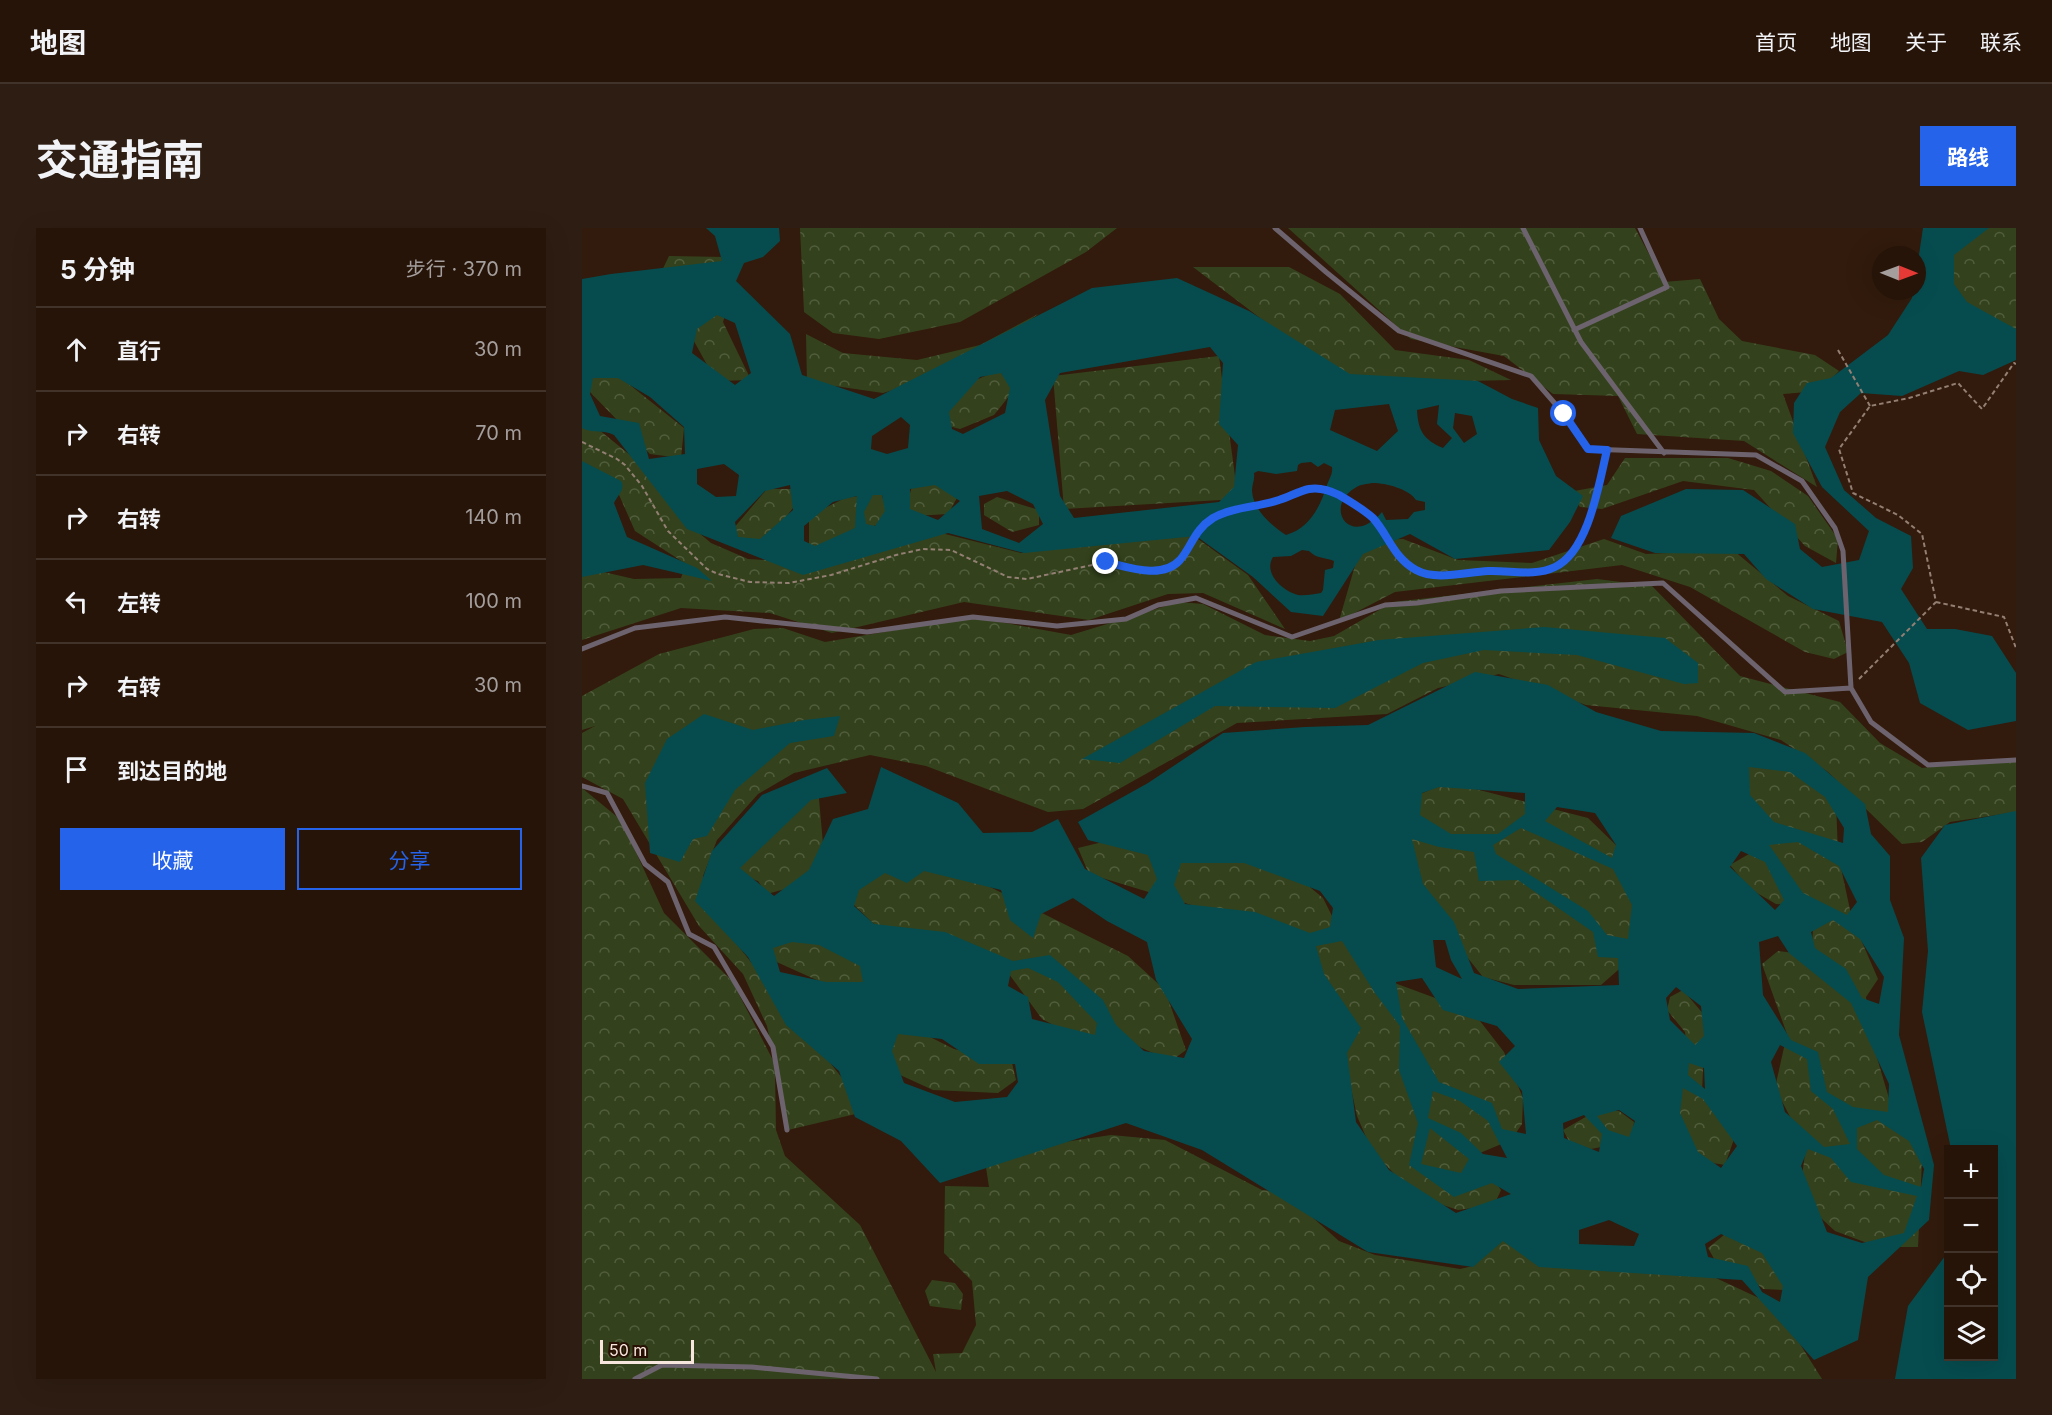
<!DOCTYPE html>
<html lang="zh">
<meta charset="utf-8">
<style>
body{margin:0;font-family:Inter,"Noto Sans SC",sans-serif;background:#2e1d12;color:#f1f3f6}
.controls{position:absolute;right:18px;bottom:18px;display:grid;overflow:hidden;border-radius:0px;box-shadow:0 6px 24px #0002}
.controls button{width:54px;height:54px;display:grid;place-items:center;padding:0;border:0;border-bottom:2px solid #42332a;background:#261409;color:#f1f3f6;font:30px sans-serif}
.compass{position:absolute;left:1290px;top:18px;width:54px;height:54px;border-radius:50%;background:#261409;box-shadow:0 6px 24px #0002;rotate:91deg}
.scale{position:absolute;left:18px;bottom:15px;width:94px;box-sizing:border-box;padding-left:6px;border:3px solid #f7e6dd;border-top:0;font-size:16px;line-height:21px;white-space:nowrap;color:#f7e6dd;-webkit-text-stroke:4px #281104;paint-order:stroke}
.stop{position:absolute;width:18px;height:18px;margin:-14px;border:4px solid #2563eb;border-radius:50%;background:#fff}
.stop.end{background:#2563eb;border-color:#fff;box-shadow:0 2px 6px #0008}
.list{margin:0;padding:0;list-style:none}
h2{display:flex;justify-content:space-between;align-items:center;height:78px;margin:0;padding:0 24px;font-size:26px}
h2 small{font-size:20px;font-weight:400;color:#a49e9c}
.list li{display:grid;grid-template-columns:39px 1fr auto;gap:18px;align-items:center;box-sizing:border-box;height:84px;padding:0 24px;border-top:2px solid #42332a}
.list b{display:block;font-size:22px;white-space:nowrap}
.list em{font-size:20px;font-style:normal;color:#a49e9c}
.actions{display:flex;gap:12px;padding:18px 24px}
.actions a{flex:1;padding:14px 0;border:2px solid #2563eb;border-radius:0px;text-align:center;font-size:21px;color:#2563eb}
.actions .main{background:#2563eb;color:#fff}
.icon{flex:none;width:33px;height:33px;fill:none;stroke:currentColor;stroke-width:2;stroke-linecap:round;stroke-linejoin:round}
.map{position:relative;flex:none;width:1434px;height:1151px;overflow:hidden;border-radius:0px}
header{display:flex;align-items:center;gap:36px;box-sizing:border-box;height:84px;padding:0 30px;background:#261409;border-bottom:2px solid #42332a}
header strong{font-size:28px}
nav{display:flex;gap:33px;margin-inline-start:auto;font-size:21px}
.intro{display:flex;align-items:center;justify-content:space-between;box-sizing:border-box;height:144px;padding:0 36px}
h1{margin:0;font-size:42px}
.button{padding:15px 27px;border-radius:0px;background:#2563eb;color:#fff;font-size:21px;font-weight:700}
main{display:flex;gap:36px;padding:0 36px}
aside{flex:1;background:#261409;border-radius:0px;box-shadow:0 6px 24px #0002}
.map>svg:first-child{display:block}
.forest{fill:url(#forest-crowns)}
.water{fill:#064c4f;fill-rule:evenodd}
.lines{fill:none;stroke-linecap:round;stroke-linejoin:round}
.path{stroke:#937f73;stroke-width:2;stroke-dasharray:4.5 3;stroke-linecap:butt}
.service{stroke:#6d636e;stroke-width:5}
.route{stroke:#2563eb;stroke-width:8}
</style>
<header>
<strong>地图</strong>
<nav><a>首页</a><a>地图</a><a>关于</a><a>联系</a></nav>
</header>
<div class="intro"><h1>交通指南</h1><a class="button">路线</a></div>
<main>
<aside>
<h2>5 分钟<small>步行 · 370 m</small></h2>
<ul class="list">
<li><svg class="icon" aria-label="ahead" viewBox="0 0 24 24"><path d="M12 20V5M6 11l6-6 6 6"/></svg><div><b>直行</b></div><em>30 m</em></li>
<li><svg class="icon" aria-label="right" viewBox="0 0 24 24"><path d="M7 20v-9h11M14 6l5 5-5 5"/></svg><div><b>右转</b></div><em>70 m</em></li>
<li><svg class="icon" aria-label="right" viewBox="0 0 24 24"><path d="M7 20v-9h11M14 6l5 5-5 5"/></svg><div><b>右转</b></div><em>140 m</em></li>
<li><svg class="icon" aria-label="left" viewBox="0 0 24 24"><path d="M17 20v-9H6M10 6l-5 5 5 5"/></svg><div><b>左转</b></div><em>100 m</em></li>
<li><svg class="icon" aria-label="right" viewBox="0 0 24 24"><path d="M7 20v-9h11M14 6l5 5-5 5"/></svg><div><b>右转</b></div><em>30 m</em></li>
<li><svg class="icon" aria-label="arrive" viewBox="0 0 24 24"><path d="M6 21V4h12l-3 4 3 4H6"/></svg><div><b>到达目的地</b></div></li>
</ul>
<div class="actions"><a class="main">收藏</a><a>分享</a></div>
</aside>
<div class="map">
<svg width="1434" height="1151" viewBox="0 0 1434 1151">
<defs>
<pattern id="forest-crowns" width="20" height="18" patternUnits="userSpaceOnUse" patternTransform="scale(1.5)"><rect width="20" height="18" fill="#33421c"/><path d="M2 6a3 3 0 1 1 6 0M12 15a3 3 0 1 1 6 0" fill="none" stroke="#515d3d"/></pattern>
</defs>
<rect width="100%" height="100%" fill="#321b0c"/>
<path class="forest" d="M218,0H535L504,24L378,94L297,111L251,105L222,84Z
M706,0H1053L1082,54L1118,51L1137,91L1160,113L1233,127L1257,143L1237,163L1201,166L1235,259L1162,213L1055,206L1036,168L971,166L922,128L829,111Z
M1400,0H1434V102L1388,82L1364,52L1371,24Z
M87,28L142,29L156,44L141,94L169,152L134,153L108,106L66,72Z
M611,39H707L758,66L813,122L887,132L929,152L797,155L748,143Z
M456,86L386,140L301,165L225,154L224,106L261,125L335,132L398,117Z
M637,128L656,271L482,281L471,148Z
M29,142L102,200L99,230L68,226L8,164L4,147Z
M415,143L428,150V167L412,187L378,201L359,196L382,157Z
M0,188L69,244L98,289L129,315L166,331L251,336L359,305L439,325L567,301L605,303L666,347L703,401L621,365L586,366L507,392L382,374L250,405L188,385L99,380L0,412V339L52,351L99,350L104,336L53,303L34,260L0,270Z
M1043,230H1146L1189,243L1226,268L1256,311L1254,335L1223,318L1172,262L1101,253L1020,281L998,279L987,264L1025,257Z
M333,249L380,261L366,286L332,288L324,278Z
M185,261H212L214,276L187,311L158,312L151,301Z
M299,265L308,291L227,326V288L263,270Z
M415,269L457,282V297L430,304L402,287V276Z
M821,311L876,332L950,335L1022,311L1064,326L1151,322L1206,368L1257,393L1266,424L1252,431L1223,424L1108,359L1040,337L813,364L757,393L776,327L799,312Z
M1015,351L1070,358L1158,448L1258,474L1298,515L1340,540L1434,531V584L1368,594L1340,614L1320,616L1246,544L1199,512L1115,488L1004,477L917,446L856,460L805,486L655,495L501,581L466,584L344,538L288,527L212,545L176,566L135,612L121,648L131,686L286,883L206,902L193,845L194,902L203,928L278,997L354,1144L351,1126L380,1125L394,1097L390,1053L362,1025L363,958L407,959L402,926L529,907L583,912L680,962L702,964L757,1013L793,1027L878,1041L891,1038L905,1012H923L958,1035L1063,1017L1194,1078L1240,1151H0V560L39,592L82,685L150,753L193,836L185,798L161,746L117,698L41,571L0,549V505L13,498L0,502V468L77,426L172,401L201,400L243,414L391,389L489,407L597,374L621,376L683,407L728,413L752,408L811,374Z
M1201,534L1254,574L1256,626L1270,691L1296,751L1284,769L1288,806L1311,884L1340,933L1336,1019H1296L1253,1003L1227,979L1219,955L1224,919L1193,860L1205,806L1180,736L1196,723L1229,727L1232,690L1225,677L1194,676L1168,661L1148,637L1186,615L1158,561L1163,537Z
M866,554L1006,590L1039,622L1052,656L1055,707L1044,735L1019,757H932L901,749L850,685L827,622L834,568Z
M236,560L242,627L214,658L185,666L176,653L150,644Z
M537,610L679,634L717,650L741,670L769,726L791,747L891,784L922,824L941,870L940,896L929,912L893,927L919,962L912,977L876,982L834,968L790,923L775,888L746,754L716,709L507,646L496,620Z
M351,641L400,655L546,728L583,762L604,822L589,833L535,809L504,814L460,791L416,731L294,698L272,677V660L288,644Z
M245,699L289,749L275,760L248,758L188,731L195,705Z
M1101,762L1123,788L1120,866L1152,911L1143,937L1114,932L1095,895L1105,825L1103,804L1085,782L1088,769Z
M334,802L372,821L430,835L434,852L416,865L351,862L305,841L308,805Z
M1014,883H1037L1052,894L1049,913L1009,921L987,913L981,902Z
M1142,1007L1179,1021L1205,1062L1181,1061L1159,1042L1135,1036L1126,1020Z
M350,1052L373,1055L381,1066L379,1082L348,1078L343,1063Z"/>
<path class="water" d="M124,0H197L198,13L181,29L162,35L154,53L208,106L220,147L292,171L510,60L595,50L667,83L768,146L896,153L930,171L956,180L957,212L974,248L1001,268L988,294L967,322L873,331L828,306L781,326L741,388L709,384L671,349L614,308L442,325L366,305L221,347L105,301L32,207C21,201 11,206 0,200V51L29,46L140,33L133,8ZM135,87L153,95L169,145L153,157L110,125L115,101ZM628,119L641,135L637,196L656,217L652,259L637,274L492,290L478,268L463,172L478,145ZM419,145L428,160L423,185L381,206L370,201L367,184L398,149ZM11,150H36L68,169L102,199L103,226L67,231L57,195L18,188L8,166ZM807,176L816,203L795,223L748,202L753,182ZM857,177L855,196L870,210L861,220C842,212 836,203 835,182ZM873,185L890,188L895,206L882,215L871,200ZM319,189L328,197L326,220L305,226L289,221L290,208ZM719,235L729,234L736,239L742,235L750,239C751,246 747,251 745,257C738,279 728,300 704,307C690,298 671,282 670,263C670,256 673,252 672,245L676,243L694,246L715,243L716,237ZM142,236L157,247L154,268L134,269L115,256V241ZM791,255C804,255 827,261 834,272L843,274V282L832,284L826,291L804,292L800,284C768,321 741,279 773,260C778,256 785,256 791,255ZM208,257L211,282L178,311L156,309L153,294L183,263ZM353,257L378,273L356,292L328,281V261ZM425,263L451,276L461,296L437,315L400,301L397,268ZM291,267H300L303,283L293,298L284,296L282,284ZM275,268L273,300L233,318L222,313V298L251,274ZM720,322L727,323C735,331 743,329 752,333L751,340L743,342L741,362L739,365C732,366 723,368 716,367C700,363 681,345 691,329L709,328Z
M1341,0H1407L1372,27V56L1385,74L1434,101V132L1401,147L1377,143L1320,168L1279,165L1258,184L1243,219L1262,262L1294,290L1329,308L1331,340L1319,361L1345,401H1373L1410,408L1434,445V493L1386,502L1338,475L1327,435L1300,394L1231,381L1184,351L1162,326L1073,325L1029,310L1039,288L1104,261L1161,262L1213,296L1218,321L1240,339L1277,332L1287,303L1240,259L1211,205L1212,175L1225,155L1249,150L1306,107L1330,70L1331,63H1335V40Z
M0,233L39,253C44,261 35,268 32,275L45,309L115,340L130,353L61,337L0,349Z
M962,399L1083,410L1116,435V455L1102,456L995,427L902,422L841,435L753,480L633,478L538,535L500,531L674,434L797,412Z
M893,444L966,457L1014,484L1079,503L1172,505L1223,525L1283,576L1289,606L1308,628V672L1322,710L1317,807L1352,937L1347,992L1286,1049L1276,1112L1232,1132L1160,1052L957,1039L921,1013L891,1039L786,1024L620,922L544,895L358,955L319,913L273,889L257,843L204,797L166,729L113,673L130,623L180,567L245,540L265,565L229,572L158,640L192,668L227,642L251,591L286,581L299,539L376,575L401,605L450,604L476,591L503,641L562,671L575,651L566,627L506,612L496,594L566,555L641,505L723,499L786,497ZM1167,539L1208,544L1243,569L1262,600L1261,615L1192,594L1168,567ZM857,559L943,565V586L916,606H869L838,587L840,565ZM975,579L1013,585L1034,617L1030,630L963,593ZM939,600L1031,641L1050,677L1046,711L1025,707L1006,683L914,626L911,617ZM830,611L857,619L892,624L897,653L936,652L1011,704L1016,729L1036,730L1037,757L936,761L892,745L872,694L841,656ZM1216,614L1257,638L1275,674L1265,687L1221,665L1187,617ZM1159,623L1183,634L1202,672L1193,682L1148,639ZM599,635H662L738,663L751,680L748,699L728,705L673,684L603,676L592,657ZM342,643L419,662L428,692L451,710L459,686L491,670L525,693L565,714L574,752L610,811L602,830L562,823L534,797L521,772L468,727L431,733L363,704L292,696L272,678L277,662L303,645L325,655ZM1251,692L1278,711L1302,749L1297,776L1280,770L1264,741L1233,720L1229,704ZM1196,708L1207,725L1269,775L1307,856L1306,884L1271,879L1245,864L1236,824L1209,812L1181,767L1177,714ZM851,712H863L869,732L880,751L854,739ZM760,713L793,765L818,798L817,842L836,895L827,937L872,969L910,955L929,966L874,985L807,942L774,894L765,825L779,800L742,746L734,718ZM210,714L237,717L278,738L281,754H244L198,744L191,720ZM446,740L476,754L515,795L513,807L450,791L446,769L426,758L429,743ZM840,750L861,782L915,798L933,818L917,834L940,863L944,906L920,901L910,875L857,854L820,790L814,754ZM1094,759L1119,778L1122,808L1113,817L1088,792L1084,770ZM316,806L360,811L397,836H433L436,854L425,869L373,874L322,855L310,823ZM1198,817L1225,831L1229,863L1251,881L1268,916L1242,919L1203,884L1189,834ZM1107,835L1122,840L1123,861L1106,847ZM1101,860L1121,871L1155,918L1139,940L1116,924L1098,885ZM851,863L878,873L906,893L925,930L901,926L879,905L846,890ZM1037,882L1053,893L1047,909L1026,902L1015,888ZM1002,887L1020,906L1017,924L982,910L981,895ZM1295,892L1327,913L1342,941L1339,959L1302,947L1275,921V900ZM848,900L887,931L879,945L839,936ZM1226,921L1249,930L1269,954L1335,968L1322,1005L1280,1015L1245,1004L1219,938ZM1027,992L1057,1006L1052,1018L997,1016V1002ZM1139,1006L1180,1025L1201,1058L1198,1074L1180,1064L1166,1038L1126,1029L1123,1016Z
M122,486L171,502L222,492L258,488L252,508L208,515L153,562L125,608L111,611L98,634L68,625L63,555L85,511Z
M1434,583V1151H1313L1326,1078L1366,1024V1128H1412V922L1369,921L1340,784L1346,723L1339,630L1363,597Z"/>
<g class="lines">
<path class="path" d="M1256,122L1288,178
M0,214L35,231L43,237L60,258L86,303L125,341L136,346L168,354L207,355L249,347L314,327L341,321L369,322L426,349L445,351L524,334L561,343L587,340L598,332L609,313L621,299L632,290L697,272L726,261L739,260L767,273L790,290L811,321L821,333L836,343L850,347L908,343L951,345L973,339L986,329L1006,299L1023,231
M1354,374L1422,389L1434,420
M1277,451L1354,374L1340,306L1316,287L1271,265L1257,221L1288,178L1327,170L1376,155L1400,181L1432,135L1434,136"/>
<path class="service" d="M693,0L744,44L817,103L949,148L982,186L1006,221L1174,227L1220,253L1253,300L1261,323L1269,460L1289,494L1346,537L1434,532
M941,0L999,114L1082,225
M992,102L1085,59L1058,0
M0,421L53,400L143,389L285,404L391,389L475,398L544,391L576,377L614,370L710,409L803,377L835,375L919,363L1081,355L1203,464L1269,460
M0,558L25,565L63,636L86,654L107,706L132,719L191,819L205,902
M53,1151L80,1137L170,1139L295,1151"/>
</g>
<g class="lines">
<path class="route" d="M524,334C546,339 580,352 598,332C610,318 612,302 631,290C650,279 677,279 697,272C707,269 717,263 727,261C738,259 747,262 757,267C769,274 781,281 791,290C807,308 811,329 834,342C854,353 884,344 906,343C928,342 953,349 973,339C1007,323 1017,255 1025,222L1006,221L982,186"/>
</g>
</svg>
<div class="controls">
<button>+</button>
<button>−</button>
<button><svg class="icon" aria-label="locate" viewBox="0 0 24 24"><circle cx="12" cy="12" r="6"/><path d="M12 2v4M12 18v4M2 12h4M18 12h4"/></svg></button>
<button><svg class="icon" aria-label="layers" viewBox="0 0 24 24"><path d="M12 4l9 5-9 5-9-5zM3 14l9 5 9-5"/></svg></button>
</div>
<svg class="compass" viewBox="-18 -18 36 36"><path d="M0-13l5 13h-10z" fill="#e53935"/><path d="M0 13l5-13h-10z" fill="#a49e9c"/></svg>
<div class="scale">50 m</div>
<div class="stop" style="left:982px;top:186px"></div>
<div class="stop end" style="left:524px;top:334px"></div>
</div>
</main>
